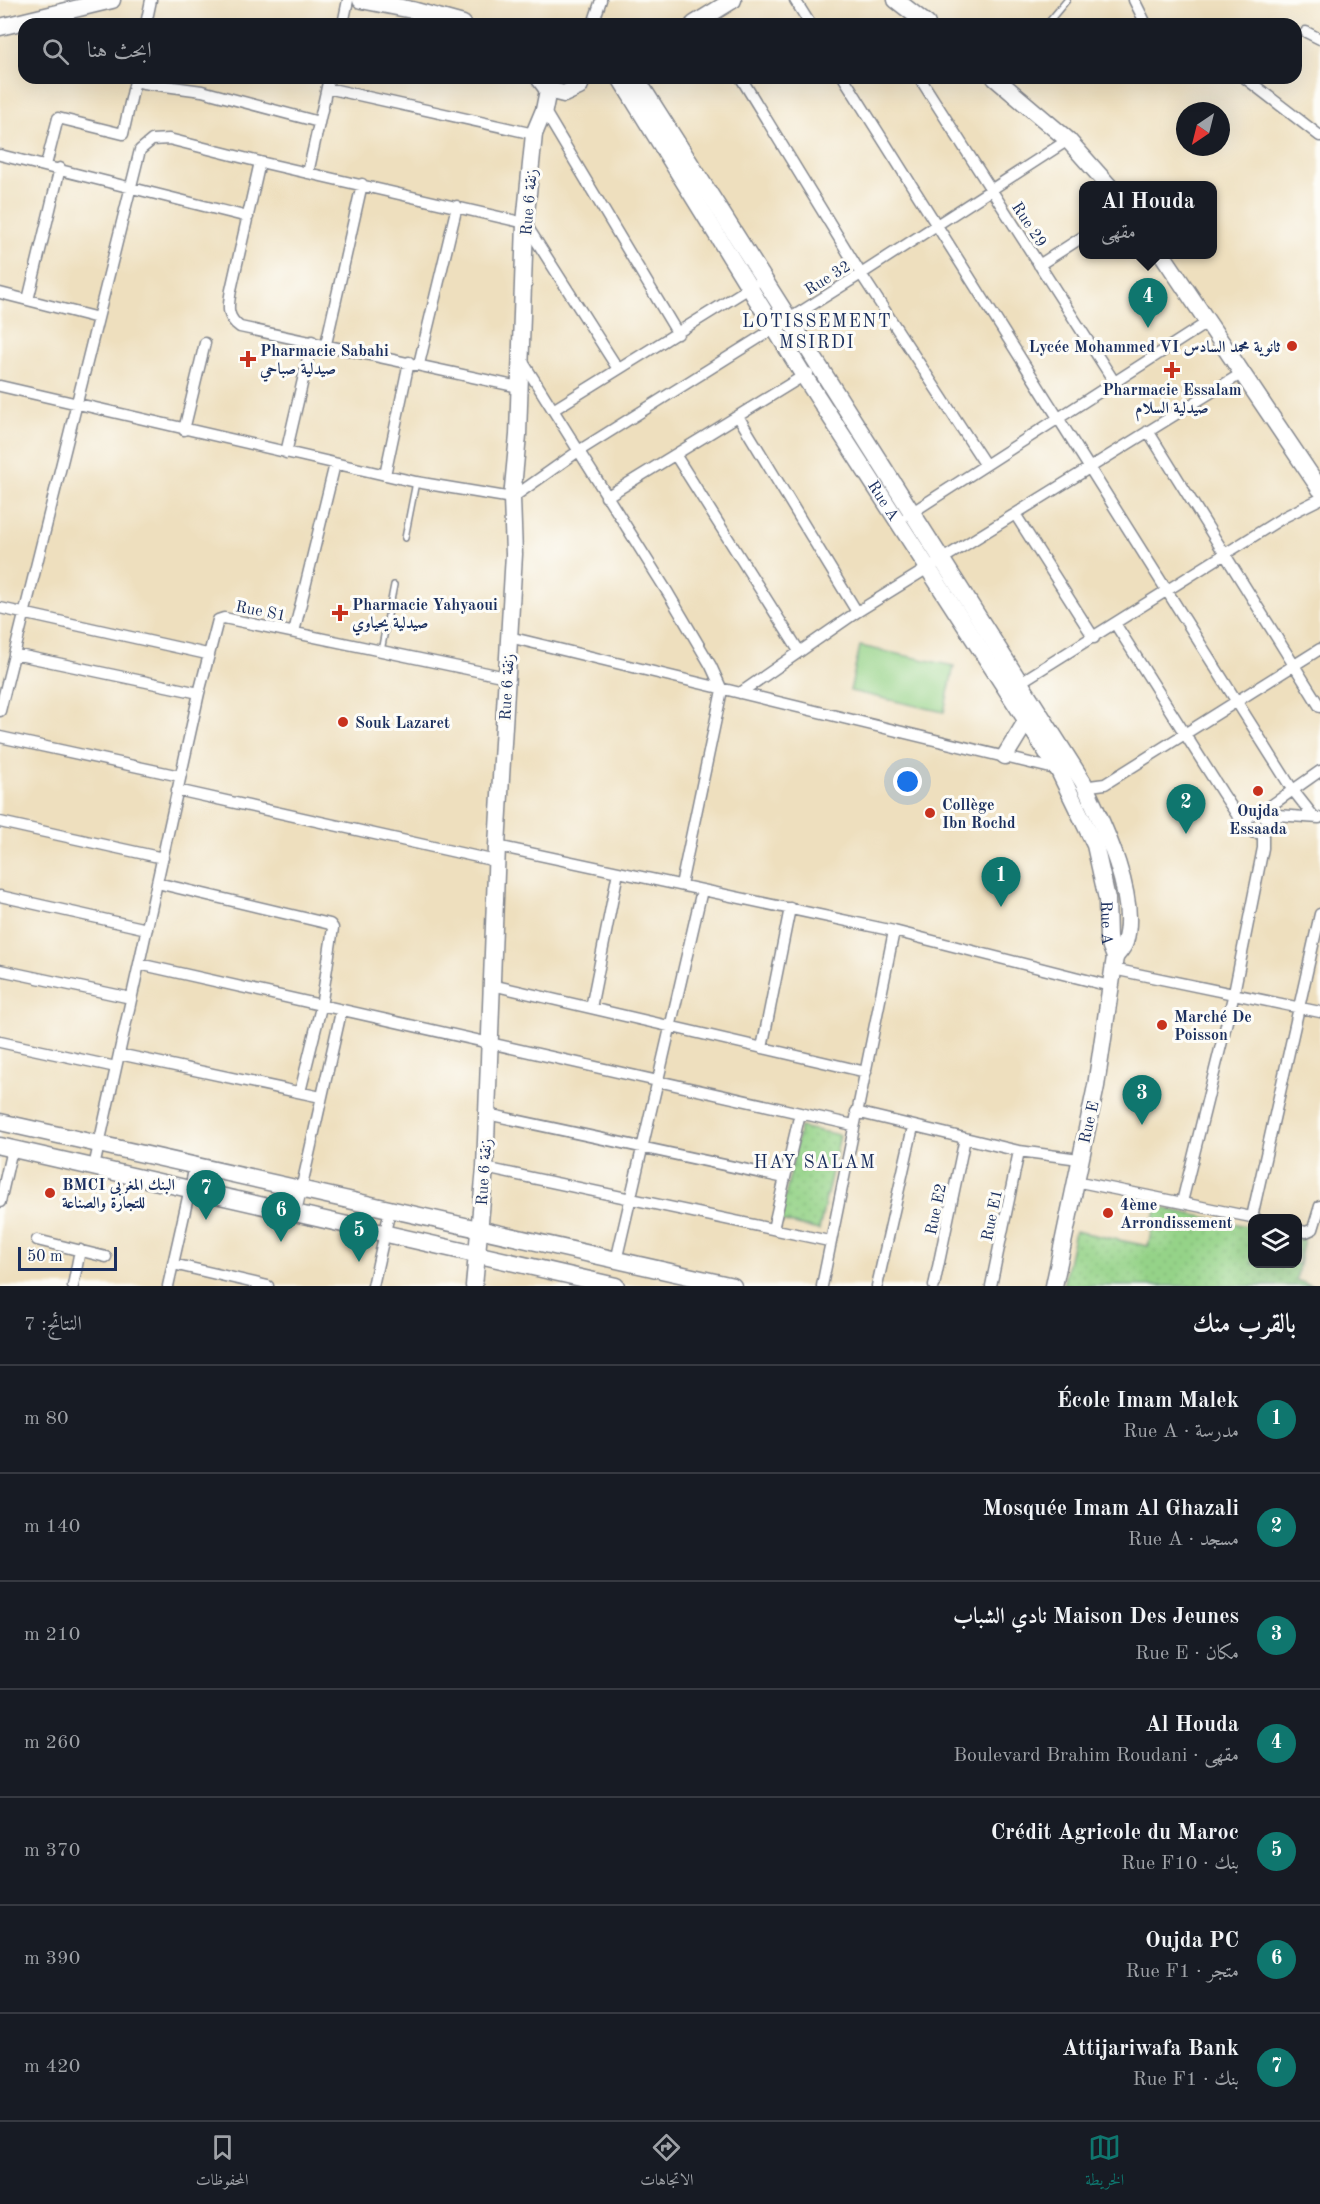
<!DOCTYPE html>
<html lang="ar">
<meta charset="utf-8">
<style>
body{margin:0;font-family:"Old Standard TT",Amiri,serif;background:#242831;color:#f1f3f6;direction:rtl}
.controls{position:absolute;right:18px;bottom:18px;display:grid;overflow:hidden;border-radius:12px;box-shadow:0 6px 24px #0002}
.controls button{width:54px;height:54px;display:grid;place-items:center;padding:0;border:0;border-bottom:2px solid #363941;background:#171b24;color:#f1f3f6;font:30px sans-serif}
.compass{position:absolute;left:1176px;top:102px;width:54px;height:54px;border-radius:50%;background:#171b24;box-shadow:0 6px 24px #0002;rotate:215deg}
.scale{position:absolute;left:18px;bottom:15px;width:99px;box-sizing:border-box;padding-left:6px;border:3px solid #1b2f5e;border-top:0;font-size:16px;line-height:21px;white-space:nowrap;color:#1b2f5e;-webkit-text-stroke:4px #fdfcf7;paint-order:stroke}
.you{position:absolute;left:908px;top:782px;width:21px;height:21px;margin:-15px;border:4px solid #fff;border-radius:50%;background:#1a73e8;box-shadow:0 0 0 9px #1a73e833}
.badge{display:grid;place-items:center;width:39px;height:39px;border-radius:50%;background:#0f766e;color:#fff;font-size:20px;font-weight:700}
.pin{position:absolute;translate:-50% -50px;filter:drop-shadow(0 2px 3px #0008)}
.pin::after{content:'';position:absolute;top:32px;width:21px;height:18px;background:inherit;clip-path:polygon(0 0,100% 0,50% 100%)}
.popup{position:absolute;left:1079px;top:181px;width:138px;height:78px;box-sizing:border-box;display:grid;place-content:center;border-radius:12px;background:#171b24;filter:drop-shadow(0 2px 4px #0005);font-size:20px;white-space:nowrap;color:#9ea1a6}
.popup b{font-size:22px;color:#f1f3f6}
.popup::after{content:'';position:absolute;left:50%;top:100%;margin-left:-12px;border:12px solid transparent;border-top-color:#171b24}
.list{margin:0;padding:0;list-style:none}
h2{display:flex;justify-content:space-between;align-items:center;height:78px;margin:0;padding:0 24px;font-size:26px}
h2 small{font-size:20px;font-weight:400;color:#9ea1a6}
.list li{display:grid;grid-template-columns:39px 1fr auto;gap:18px;align-items:center;box-sizing:border-box;height:108px;padding:0 24px;border-top:2px solid #363941}
.list b{display:block;font-size:22px;white-space:nowrap}
.list p{margin:0;font-size:20px;white-space:nowrap;color:#9ea1a6}
.list em{font-size:20px;font-style:normal;color:#9ea1a6}
.icon{flex:none;width:33px;height:33px;fill:none;stroke:currentColor;stroke-width:2;stroke-linecap:round;stroke-linejoin:round}
.map{position:relative;flex:none;width:1320px;height:1286px;overflow:hidden;direction:ltr}
.search{position:absolute;background:#171b24;box-shadow:0 6px 24px #0002;left:18px;right:18px;top:18px;height:66px;display:flex;align-items:center;gap:15px;box-sizing:border-box;padding:0 21px;border-radius:18px;color:#9ea1a6;font-size:22px}
.sheet{height:834px;background:#171b24}
nav{display:flex;justify-content:space-around;align-items:center;box-sizing:border-box;height:84px;border-top:2px solid #363941;background:#171b24;font-size:16px;color:#9ea1a6}
nav a{display:grid;justify-items:center;gap:3px}
nav .on{color:#0f766e}
.map>svg:first-child{display:block}
.park{fill:url(#park-dots);stroke:#588173;stroke-width:1.5}
.pitch{fill:#95d388;stroke:#588173;stroke-width:1.5}
.lines{fill:none;stroke-linecap:round;stroke-linejoin:round}
.lane-casing{stroke:#84878e;stroke-width:8}
.street-casing{stroke:#84878e;stroke-width:13}
.secondary-casing{stroke:#84878e;stroke-width:19}
.lane{stroke:#fff;stroke-width:5}
.street{stroke:#fff;stroke-width:10}
.secondary{stroke:#fff;stroke-width:16}
.poi-dot{fill:#c8321e;stroke:#fdfcf7;stroke-width:2}
.labels{text-anchor:middle;stroke-width:6;stroke-linejoin:round;paint-order:stroke}
.street-label{font-size:16px;fill:#1b2f5e;stroke:#fdfcf7}
.poi-label{font-size:16px;font-weight:bold;fill:#1b2f5e;stroke:#fdfcf7;text-anchor:start}
.neighbourhood-label{font-size:18px;letter-spacing:1.5px;fill:#1b2f5e;stroke:#fdfcf7}
</style>
<div class="map">
<svg width="1320" height="1286" viewBox="0 0 1320 1286">
<defs>
<pattern id="park-dots" width="8" height="8" patternUnits="userSpaceOnUse" patternTransform="scale(1.5)"><rect width="8" height="8" fill="#95d388"/><path d="M2 2h.1M6 6h.1" fill="none" stroke="#80b578" stroke-width="1.8" stroke-linecap="round"/></pattern>
</defs>
<rect width="100%" height="100%" fill="#fdfcf7"/>
<filter id="ink" filterUnits="userSpaceOnUse"><feTurbulence type="fractalNoise" baseFrequency=".0167" numOctaves="2"/><feDisplacementMap in="SourceGraphic" scale="12" xChannelSelector="R" yChannelSelector="G"/><feConvolveMatrix kernelMatrix="1 2 1 2 8 2 1 2 1" color-interpolation-filters="sRGB"/></filter>
<filter id="wash" filterUnits="userSpaceOnUse"><feTurbulence type="fractalNoise" baseFrequency=".008" numOctaves="4" result="noise"/><feDisplacementMap in="SourceGraphic" scale="24" xChannelSelector="R" yChannelSelector="G"/><feGaussianBlur stdDeviation="1.35" result="paint"/><feColorMatrix in="noise" values="0 0 0 0 0 0 0 0 0 0 0 0 0 0 0 0 0 1.4 0 .05"/><feComposite in="paint" operator="in"/></filter>
<g filter="url(#wash)">
<rect width="100%" height="100%" fill="#eedfbe"/>
<path class="park" d="M800,1127L840,1135L819,1230L780,1221Z
M1157,1207L1252,1227V1264H1298V1236L1304,1238L1296,1280L1313,1286H1063L1075,1231L1148,1246Z"/>
<path class="pitch" d="M860,646L954,666L944,712L850,691Z"/>
</g>
<g filter="url(#ink)">
<g class="lines">
<g class="lane-casing">
<path id="lane" d="M1047,24L1067,0
M405,538L416,482
M381,651L394,585"/>
</g>
<g class="street-casing">
<path id="street" d="M795,0L810,24
M1134,0L1146,24
M146,24L151,0
M343,24L348,0
M593,24L601,0
M1306,32L1320,39
M135,78V81L143,83L202,91L319,122
M741,78L861,274L985,464
M844,78L1237,702L1292,789L1314,817
M1245,78L1320,136
M921,80L1115,383
M327,88L534,134
M544,110L678,334
M0,155L248,217
M46,165L58,118L123,134L135,81
M308,173L329,78
M1039,265L1084,236
M0,293L98,318
M28,300L60,168
M326,344L362,184
M521,359L668,593L711,666L722,690L681,885
M419,364L457,206
M0,386L416,482L512,498L577,452L861,274L1068,140
M519,387L240,327C226,317 228,306 231,290L260,162L525,223L618,369
M553,410L754,285
M738,416L857,612
M184,430L205,343
M1148,431L1320,707
M286,453L312,341
M676,456L799,651
M385,475L409,362
M606,497L808,373
M1015,514L1094,638
M908,515L1208,322
M0,608L207,654
M1116,625L1223,794L1237,815L1247,823
M294,632L335,464
M509,637L1059,770
M14,654L199,693
M1016,685L1284,517L1320,499
M740,693L857,612L1244,372
M0,711L140,150L152,140L169,139L260,162
M0,737L180,776
M1081,781L1090,786L1105,784L1320,649
M177,790L496,861
M1247 823a10 10 0 1 1 20 0a10 10 0 1 1-20 0Z
M1259,814L1320,771
M1266,819L1277,815L1319,818
M0,822L163,858
M497,846L894,931L1110,986
M157,883L330,924L333,928L321,1007L300,1092
M0,896L147,929
M139,964L853,1125
M1113,969L1320,1012
M0,970L131,998
M492,985L866,1072
M591,1008L618,872
M0,1042L116,1067
M762,1048L790,908
M119,1054L321,1097
M856,1112L1019,1151L1079,1159
M487,1114L785,1178
M94,1167L199,693L218,620L224,618L506,677
M485,1168L829,1241
M1075,1181L1256,1218
M0,1202L12,1149
M1182,1202L1234,993L1263,848V831
M296,1212L341,1012
M1252,1217L1320,914
M773,1229L800,1113
M1298,1230L1306,1232L1313,1229L1320,1206
M37,1240L106,1257
M616,1261L702,890
M173,1264L268,1286
M73,1286L80,1250
M168,1286L195,1166
M373,1286L390,1210
M822,1286L894,931
M877,1286L913,1127
M934,1286L965,1138
M991,1286L1019,1151"/>
</g>
<g class="secondary-casing">
<g id="secondary">
<path d="M361,0L412,10L463,24"/>
<path d="M896,0L927,24"/>
<path d="M694,24L733,0"/>
<path d="M0,27L112,0"/>
<path d="M539,78L548,90L564,94L579,87L583,78"/>
<path id="s1" d="M620,78L804,376L1059,771L1095,845L1107,899L1108,939L1115,957L1096,1086L1054,1286"/>
<path d="M636,78L1083,782C1102,822 1139,897 1125,942C1123,948 1118,953 1115,957"/>
<path d="M995,78L1068,140L1109,186"/>
<path d="M1162,254L1320,489"/>
<path d="M1005,756L1027,720"/>
<path d="M0,1122L733,1286"/>
<path d="M0,1146L616,1286"/>
<path d="M474,1286L485,1168L497,846L514,554L512,498L518,435L525,223L534,134L544,110L548,90"/>
</g>
</g>
<use href="#lane" class="lane"/>
<use href="#street" class="street"/>
<use href="#secondary" class="secondary"/>
</g>
</g>
<g class="poi-dot">
<circle cx="1292" cy="346" r="6"/>
<path d="M245 350h6v6h6v6h-6v6h-6v-6h-6v-6h6z"/>
<path d="M1169 361h6v6h6v6h-6v6h-6v-6h-6v-6h6z"/>
<path d="M337 604h6v6h6v6h-6v6h-6v-6h-6v-6h6z"/>
<circle cx="343" cy="722" r="6"/>
<circle cx="1258" cy="791" r="6"/>
<circle cx="930" cy="813" r="6"/>
<circle cx="1162" cy="1025" r="6"/>
<circle cx="50" cy="1193" r="6"/>
<circle cx="1108" cy="1213" r="6"/>
</g>
<g class="labels">
<g class="street-label">
<text transform="translate(528 202) rotate(-85)" y="6">Rue 6 زنقة</text>
<text transform="translate(1030 224) rotate(57)" y="6">Rue 29</text>
<text transform="translate(827 277) rotate(-32)" y="6">Rue 32</text>
<text dy="6" stroke="none"><textPath href="#s1" startOffset="498">Rue A</textPath></text>
<text transform="translate(261 610) rotate(11)" y="6">Rue S1</text>
<text transform="translate(506 687) rotate(-87)" y="6">Rue 6 زنقة</text>
<text dy="6" stroke="none"><textPath href="#s1" startOffset="982">Rue A</textPath></text>
<text transform="translate(1088 1122) rotate(-77)" y="6">Rue E</text>
<text transform="translate(483 1172) rotate(-86)" y="6">Rue 6 زنقة</text>
<text transform="translate(935 1209) rotate(-78)" y="6">Rue E2</text>
<text transform="translate(991 1215) rotate(-78)" y="6">Rue E1</text>
</g>
<g class="poi-label">
<text x="1280" y="352" text-anchor="end">Lycée Mohammed VI ثانوية محمد السادس</text>
<text x="260" y="356">Pharmacie Sabahi<tspan x="260" dy="18">صيدلية صباحي</tspan></text>
<text x="1172" y="395" text-anchor="middle">Pharmacie Essalam<tspan x="1172" dy="18">صيدلية السلام</tspan></text>
<text x="352" y="610">Pharmacie Yahyaoui<tspan x="352" dy="18">صيدلية يحياوي</tspan></text>
<text x="355" y="728">Souk Lazaret</text>
<text x="942" y="810">Collège<tspan x="942" dy="18">Ibn Rochd</tspan></text>
<text x="1258" y="816" text-anchor="middle">Oujda<tspan x="1258" dy="18">Essaada</tspan></text>
<text x="1174" y="1022">Marché De<tspan x="1174" dy="18">Poisson</tspan></text>
<text x="62" y="1190">BMCI البنك المغربي<tspan x="62" dy="18">للتجارة والصناعة</tspan></text>
<text x="1120" y="1210">4ème<tspan x="1120" dy="18">Arrondissement</tspan></text>
</g>
<g class="neighbourhood-label">
<text x="817" y="327">LOTISSEMENT<tspan x="817" dy="21">MSIRDI</tspan></text>
<text x="815" y="1168">HAY SALAM</text>
</g>
</g>
</svg>
<div class="controls">
<button><svg class="icon" aria-label="layers" viewBox="0 0 24 24"><path d="M12 4l9 5-9 5-9-5zM3 14l9 5 9-5"/></svg></button>
</div>
<svg class="compass" viewBox="-18 -18 36 36"><path d="M0-13l5 13h-10z" fill="#e53935"/><path d="M0 13l5-13h-10z" fill="#9ea1a6"/></svg>
<div class="scale">50 m</div>
<div class="you"></div>
<div class="pin badge" style="left:1001px;top:907px">1</div>
<div class="pin badge" style="left:1186px;top:834px">2</div>
<div class="pin badge" style="left:1142px;top:1125px">3</div>
<div class="pin badge" style="left:1148px;top:328px">4</div>
<div class="popup"><b>Al Houda</b>مقهى</div>
<div class="pin badge" style="left:359px;top:1262px">5</div>
<div class="pin badge" style="left:281px;top:1242px">6</div>
<div class="pin badge" style="left:206px;top:1220px">7</div>
<div class="search"><svg class="icon" aria-label="search" viewBox="0 0 24 24"><circle cx="10" cy="10" r="6"/><path d="M15 15l6 6"/></svg>ابحث هنا</div>
</div>
<section class="sheet">
<h2>بالقرب منك<small>النتائج: 7</small></h2>
<ul class="list">
<li><span class="badge">1</span><div><b>École Imam Malek</b><p>مدرسة · Rue A</p></div><em>80 m</em></li>
<li><span class="badge">2</span><div><b>Mosquée Imam Al Ghazali</b><p>مسجد · Rue A</p></div><em>140 m</em></li>
<li><span class="badge">3</span><div><b>Maison Des Jeunes نادي الشباب</b><p>مكان · Rue E</p></div><em>210 m</em></li>
<li><span class="badge">4</span><div><b>Al Houda</b><p>مقهى · Boulevard Brahim Roudani</p></div><em>260 m</em></li>
<li><span class="badge">5</span><div><b>Crédit Agricole du Maroc</b><p>بنك · Rue F10</p></div><em>370 m</em></li>
<li><span class="badge">6</span><div><b>Oujda PC</b><p>متجر · Rue F1</p></div><em>390 m</em></li>
<li><span class="badge">7</span><div><b>Attijariwafa Bank</b><p>بنك · Rue F1</p></div><em>420 m</em></li>
</ul>
</section>
<nav>
<a class="on"><svg class="icon" aria-label="map" viewBox="0 0 24 24"><path d="M3 6l6-2 6 2 6-2v14l-6 2-6-2-6 2zM9 4v14M15 6v14"/></svg>الخريطة</a>
<a><svg class="icon" aria-label="directions" viewBox="0 0 24 24"><path d="M12 3l9 9-9 9-9-9zM9 14v-3h6M13 9l2 2-2 2"/></svg>الاتجاهات</a>
<a><svg class="icon" aria-label="saved" viewBox="0 0 24 24"><path d="M7 4h10v16l-5-4-5 4z"/></svg>المحفوظات</a>
</nav>
